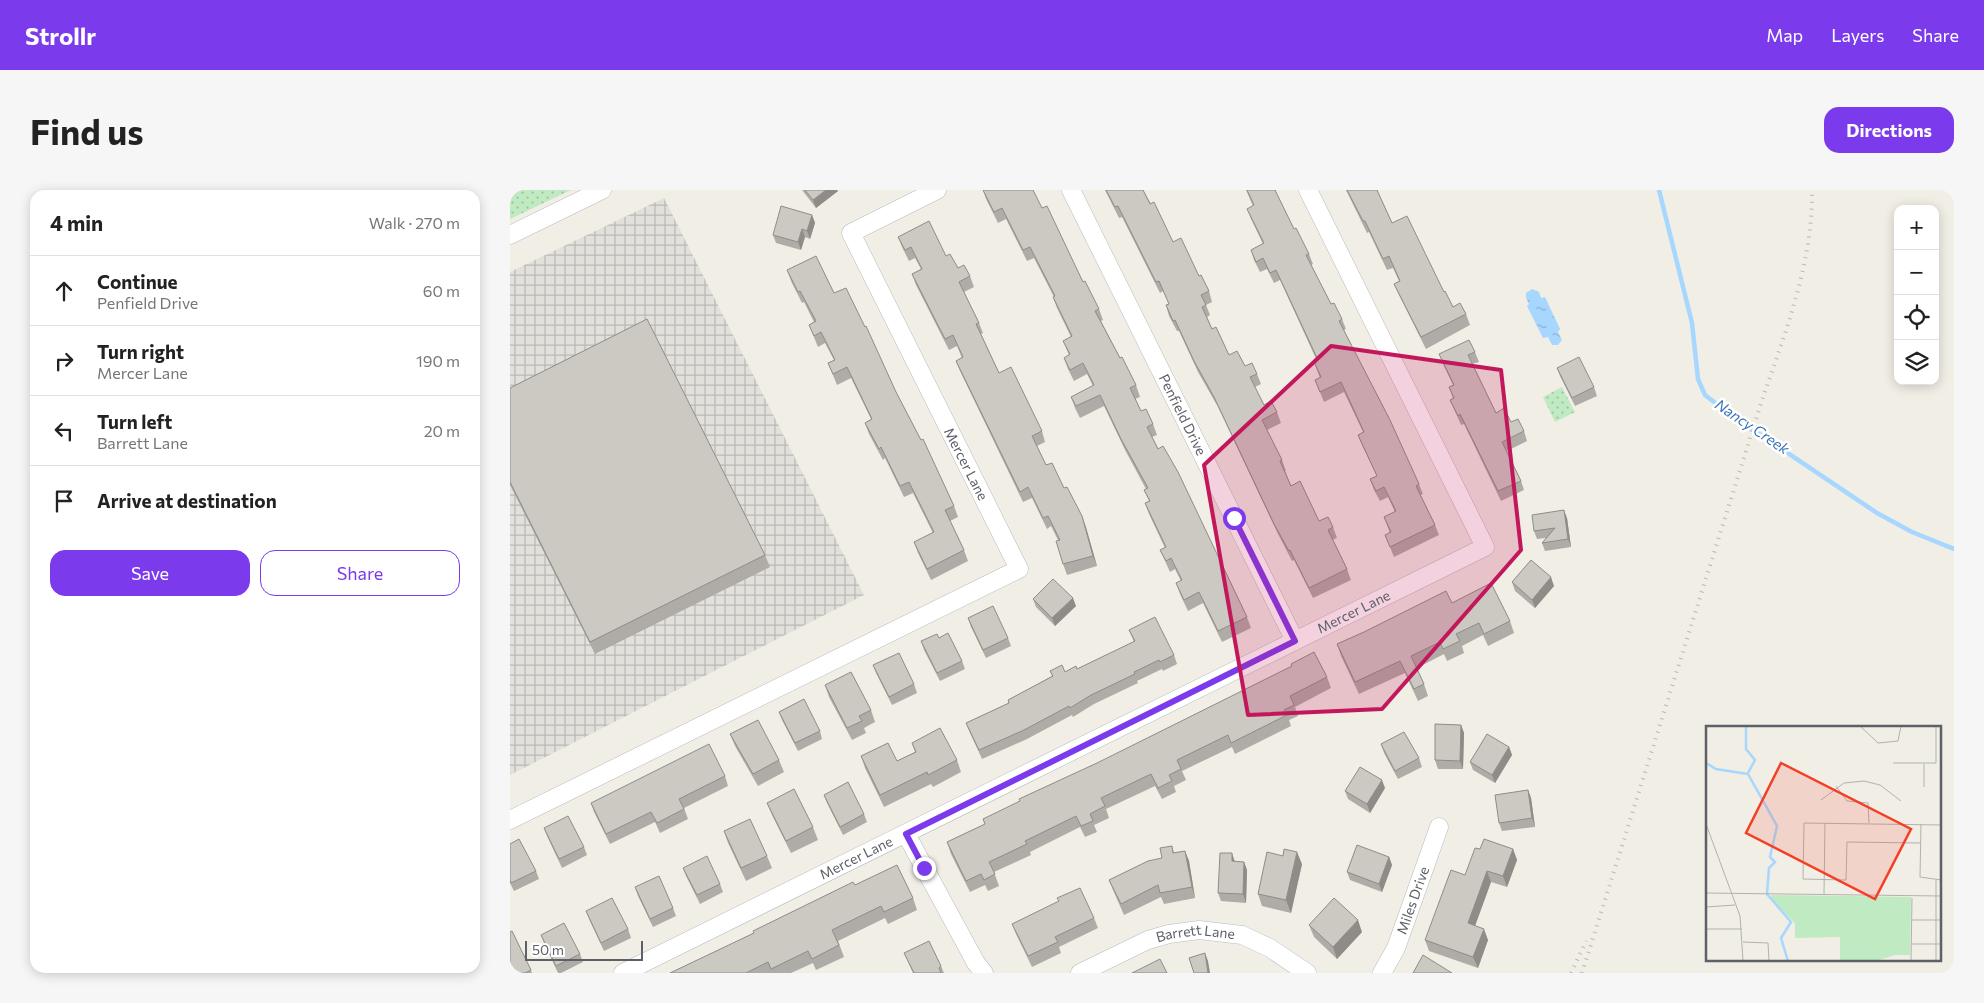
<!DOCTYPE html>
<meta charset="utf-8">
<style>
body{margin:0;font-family:Commissioner,sans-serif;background:#f6f6f6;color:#222}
.controls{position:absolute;right:15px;top:15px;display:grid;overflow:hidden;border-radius:10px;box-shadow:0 2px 12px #0003}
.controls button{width:45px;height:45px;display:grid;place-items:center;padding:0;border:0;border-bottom:1px solid #e0e0e0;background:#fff;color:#222;font:25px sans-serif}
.scale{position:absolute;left:15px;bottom:12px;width:118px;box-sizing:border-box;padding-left:5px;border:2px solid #5d6167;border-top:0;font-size:14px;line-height:18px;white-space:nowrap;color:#5d6167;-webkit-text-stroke:4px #fff;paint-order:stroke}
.stop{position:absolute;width:15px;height:15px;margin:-11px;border:4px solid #7c3aed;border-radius:50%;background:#fff}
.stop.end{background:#7c3aed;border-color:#fff;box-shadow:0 1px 5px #0008}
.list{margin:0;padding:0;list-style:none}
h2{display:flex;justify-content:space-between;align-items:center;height:65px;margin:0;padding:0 20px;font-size:21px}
h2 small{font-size:16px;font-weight:400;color:#767676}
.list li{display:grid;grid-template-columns:32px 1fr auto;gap:15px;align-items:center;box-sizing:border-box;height:70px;padding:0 20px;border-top:1px solid #e0e0e0}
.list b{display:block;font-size:19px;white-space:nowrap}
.list p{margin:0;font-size:16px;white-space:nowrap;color:#767676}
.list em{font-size:16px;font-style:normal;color:#767676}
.actions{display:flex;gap:10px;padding:15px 20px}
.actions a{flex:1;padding:11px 0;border:1px solid #7c3aed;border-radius:15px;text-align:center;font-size:18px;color:#7c3aed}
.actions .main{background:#7c3aed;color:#fff}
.icon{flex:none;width:28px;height:28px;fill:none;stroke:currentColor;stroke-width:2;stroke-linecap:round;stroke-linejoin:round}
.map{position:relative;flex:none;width:1444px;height:783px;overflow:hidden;border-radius:15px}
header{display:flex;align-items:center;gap:30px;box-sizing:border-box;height:70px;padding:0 25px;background:#7c3aed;color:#fff}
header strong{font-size:24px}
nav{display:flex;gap:28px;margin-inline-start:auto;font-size:18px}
.intro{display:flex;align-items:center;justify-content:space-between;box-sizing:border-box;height:120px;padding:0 30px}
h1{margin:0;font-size:35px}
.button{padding:12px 22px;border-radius:15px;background:#7c3aed;color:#fff;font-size:18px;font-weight:700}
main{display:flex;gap:30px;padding:0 30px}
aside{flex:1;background:#fff;border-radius:15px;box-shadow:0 2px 12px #0003}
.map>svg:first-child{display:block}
.industrial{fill:url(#industrial-grid)}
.park{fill:url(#park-dots)}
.water{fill:url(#water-ripples)}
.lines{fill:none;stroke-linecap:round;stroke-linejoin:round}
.stream{stroke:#a7d6ff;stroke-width:4.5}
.minor-casing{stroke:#b8bbc0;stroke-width:19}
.minor{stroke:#fff;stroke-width:18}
.rail{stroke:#b6b7b8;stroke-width:4;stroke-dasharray:1 6;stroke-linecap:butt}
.wall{fill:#afaca7}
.shaded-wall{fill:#8f8c88}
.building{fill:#ccc8c2;stroke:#8f8c88}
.route{stroke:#7c3aed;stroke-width:6}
.marked{fill:#c2185b;fill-opacity:0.2;stroke:#c2185b;stroke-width:4;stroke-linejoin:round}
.labels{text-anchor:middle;stroke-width:5;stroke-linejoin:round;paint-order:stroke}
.street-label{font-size:14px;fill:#5d6167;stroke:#fff}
.water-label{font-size:15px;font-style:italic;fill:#3a74ba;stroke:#fff}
.inset-river{fill:none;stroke:#a7d6ff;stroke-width:2.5}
.inset-road{fill:none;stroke:#b1b2af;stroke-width:1}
.view{fill:#f63d26;fill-opacity:0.15;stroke:#f63d26;stroke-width:2.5}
.inset-edge{fill:none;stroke:#5d6167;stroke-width:2.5}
</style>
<header>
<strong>Strollr</strong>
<nav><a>Map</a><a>Layers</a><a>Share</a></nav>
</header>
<div class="intro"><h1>Find us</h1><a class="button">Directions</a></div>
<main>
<aside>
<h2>4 min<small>Walk · 270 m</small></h2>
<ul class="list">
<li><svg class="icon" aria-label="ahead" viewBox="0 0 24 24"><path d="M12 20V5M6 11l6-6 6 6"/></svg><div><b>Continue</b><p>Penfield Drive</p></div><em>60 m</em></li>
<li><svg class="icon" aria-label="right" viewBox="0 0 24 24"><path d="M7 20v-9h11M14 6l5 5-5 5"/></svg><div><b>Turn right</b><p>Mercer Lane</p></div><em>190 m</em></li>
<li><svg class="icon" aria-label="left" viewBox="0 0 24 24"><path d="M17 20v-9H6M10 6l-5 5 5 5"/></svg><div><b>Turn left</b><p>Barrett Lane</p></div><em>20 m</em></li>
<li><svg class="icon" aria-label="arrive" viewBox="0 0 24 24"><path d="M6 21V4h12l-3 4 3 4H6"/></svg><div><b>Arrive at destination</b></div></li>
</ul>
<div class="actions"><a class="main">Save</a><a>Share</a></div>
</aside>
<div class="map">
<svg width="1444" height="783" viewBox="0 0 1444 783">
<defs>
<pattern id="industrial-grid" width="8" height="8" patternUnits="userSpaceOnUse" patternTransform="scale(1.25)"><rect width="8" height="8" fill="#e1e0da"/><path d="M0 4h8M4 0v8" fill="none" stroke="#bab9b5"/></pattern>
<pattern id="park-dots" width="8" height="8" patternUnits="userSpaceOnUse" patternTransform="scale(1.25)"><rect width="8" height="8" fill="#c0eac2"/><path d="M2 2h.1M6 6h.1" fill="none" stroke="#9fc1a1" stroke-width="1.8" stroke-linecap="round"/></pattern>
<pattern id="water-ripples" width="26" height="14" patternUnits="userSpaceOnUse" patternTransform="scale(1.25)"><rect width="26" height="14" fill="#a7d6ff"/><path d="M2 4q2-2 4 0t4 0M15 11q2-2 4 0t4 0" fill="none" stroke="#8bb1d2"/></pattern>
</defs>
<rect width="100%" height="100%" fill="#f0eee5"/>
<path class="industrial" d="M154,8L354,405L0,585V82Z"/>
<path class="park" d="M0,0H61L0,29Z
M1052,197L1065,222L1045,232L1033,207Z"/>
<path class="water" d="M1022,99L1029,102L1031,108L1035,107L1050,139L1048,142L1052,150L1048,155H1042L1038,147L1033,148L1017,116L1019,114L1016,108V103Z"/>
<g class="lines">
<path class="stream" d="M1149,0L1182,133L1188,189L1195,205L1221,225L1367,323L1402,342L1444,359"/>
<g class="minor-casing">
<g id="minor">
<path id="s1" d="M561,0L785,451"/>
<path d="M0,45L92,0"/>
<path d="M0,630L509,379L341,43L427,0"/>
<path d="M396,644L466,773L474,783"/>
<path id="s2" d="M113,783L975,357L798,0"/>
<path id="s3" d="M570,783L638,750L659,744L689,740L732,745L760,758L797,783"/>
<path id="s4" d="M872,783L886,758L929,637"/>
</g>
</g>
<use href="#minor" class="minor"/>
<path class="rail" d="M1061,783L1076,751
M1072,783L1253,207C1276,141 1303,72 1302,0"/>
</g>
<path class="wall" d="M292,0H327L328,1L306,18Z
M473,0L532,18L573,92L589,119L593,130L591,131L610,168L626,195L630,207L625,209L631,221L643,234L647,245L642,247L737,427L741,438L712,452L693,413L678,421L670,404L666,393L671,391L665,379L660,382L650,360L655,358L639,324L635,313L639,311L634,300L636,299L615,260L594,216L570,228L565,218L561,207L583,196L577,184L564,191L558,179L554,168L559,165L553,151L561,147L547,118L543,107H544L524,68L517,71L496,29L488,33L476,9Z
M595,0H633L663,52L689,86L699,101L702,112L696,115L700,125L697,127L702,139L719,165L747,184L751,194L745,197L754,215L767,222L771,233L757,240L772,270L776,281H775L781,296L809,331L823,337L827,348L822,350L837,379L841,390L803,408L784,370L782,371L768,344L708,217L688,182L669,141H667L659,126L656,115L659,114L653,101L650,103L612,27L609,28Z
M736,0H765L784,39L799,64L803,74L801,75L821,114L832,129L836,139L834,140L909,294L913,304L910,305L925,335L929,345L884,367L875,345L880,343L874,327L885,322L878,307L870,311L864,300L860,289L867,286L852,255L848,245L853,242L834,202L814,212L805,190L810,188L804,172L807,171L770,90L764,93L757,79L750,82L744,70L741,60L753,54L741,29L737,19L743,16Z
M836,0H867L882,33L934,102L943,117L956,124L960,135L916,159L889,105L884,94L889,91L883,78L877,80L859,42L857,43Z
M302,25L305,33L300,49L295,47L291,60L266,53L263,45Z
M388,47L436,66L448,78L460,86L464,97L454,102L469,133L473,143L471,144L489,183L532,241L535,252L527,256L536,275L554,298L572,326L587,376L557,385L553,374L548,350L541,336L537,339L522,308L513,312L450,181L446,171L452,168L447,156L439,160L406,95L402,84L411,79L405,68L399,71L392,57Z
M277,80L324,103L386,202L444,316L448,327L440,331L454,360L458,371L421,390L408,363L404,352L423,343L403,303L394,307L375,268L373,270L359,244L355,233L361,229L341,188L327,195L318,173L324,170L315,153L308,157L299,135L304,132L294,112L292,113L281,91Z
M965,162L969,172L962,174L986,223L1014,241L1017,251L997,261L1011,291L1014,300L991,311L954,234L951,235L944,219L940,210L943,208L939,197L943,195L933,174L929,164Z
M1047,178L1084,197L1087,206L1065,216L1050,186Z
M0,198L255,365L260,377L85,464L0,295Z
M1057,328L1061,357L1035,361L1032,353L1036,348L1027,349L1024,341Z
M1002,392L1044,396L1025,418L1005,401Z
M523,409L566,416L545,436L526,417Z
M942,413L1000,431L1004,443L978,456L973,445L952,456L954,463L937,471L934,464L907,478L914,494L918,506L908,511L895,483L849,504L831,466L827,454Z
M458,428L498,448L501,456L476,468L461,437Z
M619,440L664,465L667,474L653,481L652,479L627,491L628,493L584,514L563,527L562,525L517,549L472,569L460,543L456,533L499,513L498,510L542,486L540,481L555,482L567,479L624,452Z
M429,448L452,471L455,479L430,491L414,460L411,451Z
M363,475L404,494L407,503L382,515L366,483Z
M817,487L821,498L785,517L788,526L779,530L781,536L725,564L722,557L672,581L676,590L664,596L666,602L652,609L645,596L596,619L599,628L584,635L587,642L575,647L570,637L520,662L521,665L484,682L489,696L478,701L475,695L460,702L441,664L437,652L475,634L473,629Z
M315,495L361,520L365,532L354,538L356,543L342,550L319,507Z
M269,522L310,541L312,549L288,561L272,530Z
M951,535L954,543L953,579H928L925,570Z
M220,544L269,570L274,582L248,596L225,556Z
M402,553L447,570L451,582L423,597L421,594L374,617L355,578L351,566L387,571L405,562Z
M871,554L909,568L912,577L888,589L874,563Z
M999,557L1002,565L985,593L963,580L960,572Z
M215,586L218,596L174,618L178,629L150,643L145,632L100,654L84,622L81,613Z
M875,598L860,623L838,609L835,601Z
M1018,600L1021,608L1025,637L992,641L989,633Z
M314,605L354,624L357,632L333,645L317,613Z
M257,613L303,637L308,650L281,663L262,625Z
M34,638L74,657L77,665L52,678L37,646Z
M214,641L257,666L262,678L236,691L218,653Z
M0,654L26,681L29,689L4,701L0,693Z
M662,656L664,663L675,661L679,671L685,708L654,714L651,707L614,725L603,700L599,690L652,668Z
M970,659H1003L1007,670L997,697L981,692L965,736L978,750L968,778L919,761L915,750L955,685Z
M879,667L882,675L872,702L840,690L837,682Z
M734,672L737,680L736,713L711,711L708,703Z
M792,674L781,723L752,716L748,704Z
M173,678L210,694L213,702L190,714L176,686Z
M345,695L403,708L407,720L378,734L375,728L328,751L334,767L306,780L303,773L281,783H160Z
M125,697L163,718L166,726L143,737L128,706Z
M76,721L118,739L121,748L94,761L79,729Z
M584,728L588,738L549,757L551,763L522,777L506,744L502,734Z
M799,735L852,742L827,769L804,747Z
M31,745L70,764L73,772L51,783H48L34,753Z
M394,763L431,776L434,783H403Z
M21,780L22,783H0Z"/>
<path class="shaded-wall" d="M316,0H327L328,1L306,18L303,10Z
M302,25L305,33L300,49L297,41Z
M292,39L295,47L291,60L288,52Z
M1054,320L1057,328L1061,357L1058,349Z
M572,326L576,337L587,376L583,366Z
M1041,387L1044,396L1025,418L1022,410Z
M563,408L566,416L545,436L542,428Z
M951,535L954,543L953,579L950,571Z
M999,557L1002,565L985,593L982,585Z
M872,590L875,598L860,623L857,614Z
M1018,600L1021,608L1025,637L1022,628Z
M1003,659L1007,670L997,697L993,686Z
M675,661L679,671L685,708L682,697Z
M787,662L792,674L781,723L776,710Z
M722,663L725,672L722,671Z
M879,667L882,675L872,702L869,694Z
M734,672L737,680L736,713L733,704Z
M977,681L981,692L962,744L958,733Z
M848,730L852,742L827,769L823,757Z
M974,739L978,750L968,778L963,767Z
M695,763L698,771L700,783H698Z"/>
<path class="building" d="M295,0H316L303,10Z
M473,0H523L532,18L537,16L573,92L575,91L589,119L585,121L610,168L612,167L626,195L620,198L631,221L636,219L643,234L637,237L648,259L653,256L668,282L737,427L708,441L689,402L674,410L666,393L672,390L661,368L656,371L650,360L656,357L635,313L640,311L634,300L638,298L611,249L590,205L566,216L561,207L584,195L573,173L560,180L554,168L560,164L553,151L562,146L543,107L545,106L520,57L513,60L492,18L484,22Z
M596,0H633L640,14L644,12L663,52L671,48L689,86L691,85L699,101L691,105L696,115L692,117L702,139L706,137L719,165L727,161L735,176L742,173L747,184L740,187L754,215L761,211L767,222L752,230L772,270L770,271L781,296L790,291L809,331L818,327L823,337L818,340L837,379L799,398L780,360L779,361L764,334L704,207L684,171L665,130L663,131L656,115L659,114L649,91L646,92L608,16L605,17Z
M737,0H765L784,39L786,38L799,64L796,65L821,114L824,113L832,129L829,131L880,230L909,294L906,296L925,335L880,357L875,345L881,342L874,327L886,321L874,297L866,301L860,289L867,286L848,245L854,242L831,192L810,202L805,190L811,187L804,172L808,170L766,80L760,83L753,68L746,72L741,60L754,53L737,19L744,15Z
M837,0H867L882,33L897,26L934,102L935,101L943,117L950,113L956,124L911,147L884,94L890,91L879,66L873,69L855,31H853Z
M271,16L302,25L297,41L292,39L288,52L263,45Z
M419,31L436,66L440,64L448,78L454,75L460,86L449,92L469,133L466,134L489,183L501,177L532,241L522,246L536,275L542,273L554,298L557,297L572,326L583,366L553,374L546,351L550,350L538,326L533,328L518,297L510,302L446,171L453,167L443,145L435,149L402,84L412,79L401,57L395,60L388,47Z
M306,66L324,103L336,98L355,137L356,136L386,202L411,250L413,249L444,316L435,320L454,360L417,379L404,352L424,342L399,292L390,296L371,257L369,259L355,233L362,229L337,177L323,184L318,173L325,170L311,142L304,146L299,135L306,131L290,101L288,102L277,80Z
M137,129L255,365L80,452L0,292V198Z
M959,150L965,162L958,165L986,223L994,218L1001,232L1008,229L1014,241L992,252L1011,291L988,301L950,224L948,226L940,210L944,208L939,197L944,195L929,164Z
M1069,167L1084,197L1062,208L1047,178Z
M1054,320L1058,349L1032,353L1045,338L1024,341L1022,325Z
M1021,370L1041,387L1022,410L1002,392Z
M543,389L563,408L542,428L523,409Z
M981,393L1000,431L974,444L969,433L946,444L950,451L933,459L930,452L901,466L914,494L904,499L890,471L845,492L827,454L854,442L936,401L942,413Z
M483,416L498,448L473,460L458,428Z
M645,427L664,465L650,472L649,470L624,482L625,484L581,505L560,518L559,516L514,540L469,560L456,533L499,513L498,510L543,486L540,481L552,475L555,482L566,476L567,479L625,451L619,440Z
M438,443L452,471L427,483L411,451L427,444L429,448Z
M804,462L817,487L780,506L784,515L774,520L777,525L721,553L718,545L667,570L671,579L659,585L662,591L648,598L641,584L591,608L595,616L580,624L583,631L571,636L566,626L515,651L517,654L479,672L485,684L474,690L471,684L456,691L437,652L475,634L473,629L510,611L509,609L587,573L782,476L781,474Z
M389,463L404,494L379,507L363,475Z
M341,482L361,520L349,526L352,531L337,538L315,495Z
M294,509L310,541L285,553L269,522Z
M248,530L269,570L243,584L220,544Z
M925,534L951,535L950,571L925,570Z
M430,538L447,570L418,585L417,582L370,605L351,566L378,553L387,571L406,562L402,553Z
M894,542L909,568L885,581L871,554Z
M977,544L999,557L982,585L960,572Z
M199,554L215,586L169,609L174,619L147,633L141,622L96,644L81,613Z
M850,577L872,590L857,614L835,601Z
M338,592L354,624L330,637L314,605Z
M284,599L303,637L276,651L257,613Z
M1018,600L1022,628L989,633L985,605Z
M58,626L74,657L49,669L34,638Z
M240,629L257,666L231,678L214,641Z
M9,649L26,681L1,693L0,690V654Z
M974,649L1003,659L993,686L977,681L958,733L974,739L963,767L915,750L941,680L955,685L965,658L970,659Z
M847,655L879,667L869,694L837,682Z
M662,656L663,663L675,661L682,697L650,703L648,695L611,714L599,690L638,671L652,668L650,658Z
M774,659L787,662L776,710L748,704L757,662L773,666Z
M710,663H722V671L734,672L733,704L708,703Z
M197,666L210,694L187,705L173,678Z
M387,675L403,708L374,722L371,716L322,740L329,755L302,769L298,761L261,779L258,772L236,783H160L244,743L243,741L343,692L345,695Z
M149,686L163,718L140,729L125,697Z
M570,698L584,728L545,747L548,752L518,766L502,734L549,711L547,708Z
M102,708L118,739L91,753L76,721Z
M824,708L848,730L823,757L799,735Z
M54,733L70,764L46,776L31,745Z
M2,741L21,780L15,783H0V742Z
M419,751L431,776L429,778L431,783H404L394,763Z
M695,763L698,783H684L679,768Z
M913,765L942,783H903Z
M650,769L657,783H622Z"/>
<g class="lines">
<path class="route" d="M414,678L396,644L785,451L724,328"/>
</g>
<path class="marked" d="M821,156L991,180L1011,360L872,519L738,525L694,275Z"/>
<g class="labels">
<g class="street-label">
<text dy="5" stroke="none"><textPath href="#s1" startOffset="251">Penfield Drive</textPath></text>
<text transform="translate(456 274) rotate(63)" y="5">Mercer Lane</text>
<text dy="5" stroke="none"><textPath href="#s2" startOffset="815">Mercer Lane</textPath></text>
<text dy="5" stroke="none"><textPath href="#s2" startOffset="260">Mercer Lane</textPath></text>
<text dy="5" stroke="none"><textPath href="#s4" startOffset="79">Miles Drive</textPath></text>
<text dy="5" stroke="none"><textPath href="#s3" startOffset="124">Barrett Lane</textPath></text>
</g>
<g class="water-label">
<text transform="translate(1242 237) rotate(34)" y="5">Nancy Creek</text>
</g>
</g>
<g transform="translate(1196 536)">
<rect width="235" height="235" fill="#f0eee5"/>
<path d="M65,169L205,171L204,229H189L170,235H134V211L89,212V197L66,175Z" fill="#c0eac2"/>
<path class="inset-river" d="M40,0V23L49,34L42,47M0,37L10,43L42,48M42,48L71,100L64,131L69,136L63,142L61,168L85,196L75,212L82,235"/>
<path class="inset-road" d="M154,0L172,17L192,15L195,0M187,37H230V0M218,38V61M130,60L141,75L162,77L163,97M115,74L138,57L158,55L174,59L195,75M0,98L34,190L37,235M215,98L214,151L235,154M214,117L141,116L140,154L97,153L98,97L235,99M0,167L235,170M118,168L119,97M0,181L29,179M206,194H235M0,203H36M37,216L62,217L63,235M206,218H235M205,235L206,172M230,235V154"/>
<path class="view" d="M75,37L205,103L169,173L40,107Z"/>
<rect width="235" height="235" class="inset-edge"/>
</g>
</svg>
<div class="controls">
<button>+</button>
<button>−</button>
<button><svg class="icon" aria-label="locate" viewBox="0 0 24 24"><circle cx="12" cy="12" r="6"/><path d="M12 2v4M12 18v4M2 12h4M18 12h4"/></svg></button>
<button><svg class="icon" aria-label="layers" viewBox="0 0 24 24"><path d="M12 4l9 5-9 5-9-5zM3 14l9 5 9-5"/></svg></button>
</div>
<div class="scale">50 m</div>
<div class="stop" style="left:724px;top:328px"></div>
<div class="stop end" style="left:414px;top:678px"></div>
</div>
</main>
